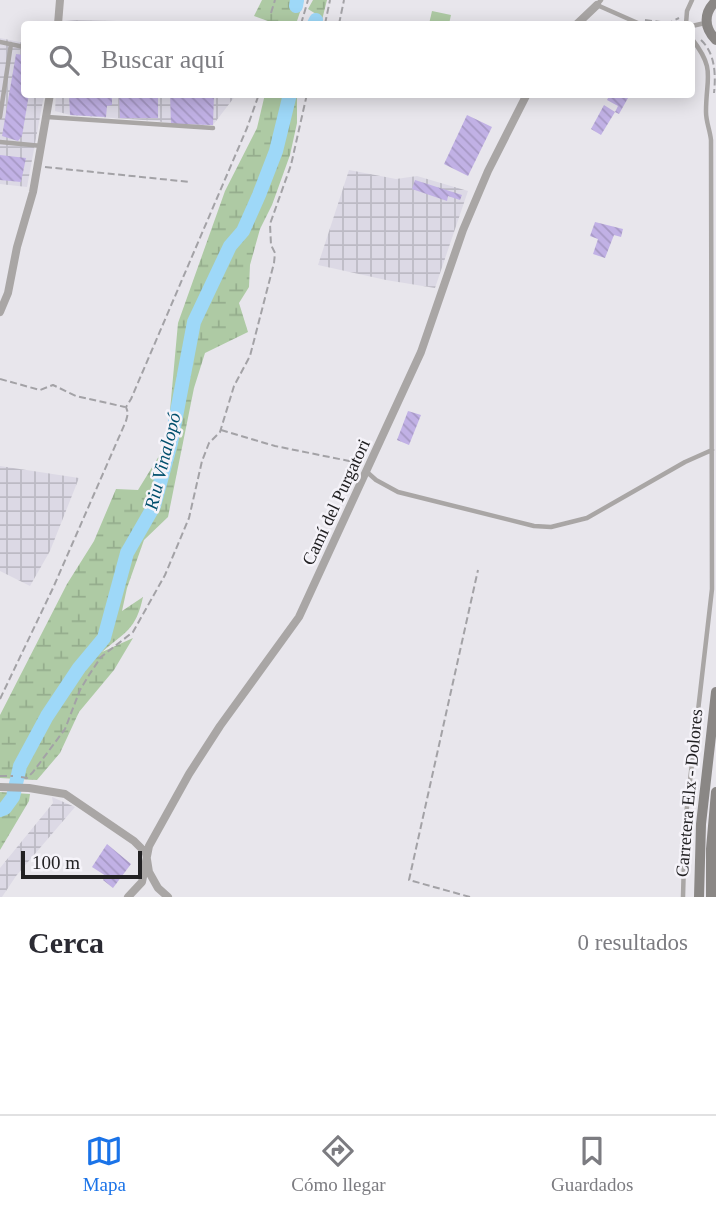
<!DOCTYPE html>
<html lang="es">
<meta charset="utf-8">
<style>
body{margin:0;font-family:Georgia,serif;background:#f2f2f3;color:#2b2b33}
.scale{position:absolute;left:21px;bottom:18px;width:121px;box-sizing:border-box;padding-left:7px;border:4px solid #222123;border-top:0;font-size:19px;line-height:24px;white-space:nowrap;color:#222123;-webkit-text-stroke:5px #f5f3f9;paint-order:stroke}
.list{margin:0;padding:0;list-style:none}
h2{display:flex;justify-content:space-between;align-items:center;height:91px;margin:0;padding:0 28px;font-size:30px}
h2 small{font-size:23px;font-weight:400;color:#7c7c81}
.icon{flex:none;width:38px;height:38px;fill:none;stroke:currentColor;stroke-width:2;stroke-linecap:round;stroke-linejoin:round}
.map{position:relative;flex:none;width:716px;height:897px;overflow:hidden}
.search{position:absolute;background:#fff;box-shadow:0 4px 18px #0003;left:21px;right:21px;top:21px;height:77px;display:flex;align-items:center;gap:18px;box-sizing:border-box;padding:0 24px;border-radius:7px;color:#7c7c81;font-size:26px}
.sheet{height:217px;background:#fff}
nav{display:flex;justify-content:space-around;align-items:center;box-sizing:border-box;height:98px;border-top:2px solid #e1e1e2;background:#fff;font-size:19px;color:#7c7c81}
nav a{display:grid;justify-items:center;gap:4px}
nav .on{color:#1a73e8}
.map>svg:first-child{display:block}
.industrial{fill:url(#industrial-grid)}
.grass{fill:#aecaa4}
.wetland{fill:url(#wetland-marsh)}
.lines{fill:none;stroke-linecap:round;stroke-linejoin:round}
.river{stroke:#9ed8f8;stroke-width:14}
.building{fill:url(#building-back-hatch)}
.path{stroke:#a3a2a6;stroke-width:2;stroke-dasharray:7 3.5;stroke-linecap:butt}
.lane{stroke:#a9a6a5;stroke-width:4.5}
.street{stroke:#a9a6a5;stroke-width:8}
.secondary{stroke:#8a8785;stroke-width:10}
.labels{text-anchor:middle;stroke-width:5;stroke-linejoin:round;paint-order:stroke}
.street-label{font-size:18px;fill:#222123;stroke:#f5f3f9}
.water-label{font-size:19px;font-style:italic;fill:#004f6d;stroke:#f5f3f9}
</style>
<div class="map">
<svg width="716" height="897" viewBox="0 0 716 897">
<defs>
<pattern id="industrial-grid" width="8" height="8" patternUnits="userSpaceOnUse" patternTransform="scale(1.75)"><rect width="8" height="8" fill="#dcd9e5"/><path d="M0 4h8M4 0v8" fill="none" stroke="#bcbac4"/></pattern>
<pattern id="wetland-marsh" width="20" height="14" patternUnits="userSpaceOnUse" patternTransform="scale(1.75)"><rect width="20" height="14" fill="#aecaa4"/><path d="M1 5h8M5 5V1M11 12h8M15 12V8" fill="none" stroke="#95ad8d"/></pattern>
<pattern id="building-back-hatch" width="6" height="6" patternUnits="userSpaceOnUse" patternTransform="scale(1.75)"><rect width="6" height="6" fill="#c1b1e5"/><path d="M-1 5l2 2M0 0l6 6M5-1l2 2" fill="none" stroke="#a698c4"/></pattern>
</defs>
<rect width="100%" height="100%" fill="#e8e6ec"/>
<path class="industrial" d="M75,20L117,21L264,22L263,24H64L65,21Z
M0,38L24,43V94L44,95L27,187L0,184Z
M56,95H236L213,125L171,124L157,121L70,115L55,111Z
M349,170L396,179L417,176L468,191L435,288L386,280L318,265Z
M0,466L79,478L50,551L30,586L0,571Z
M52,797L75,807L16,876L2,897H0V868L53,803Z"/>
<path class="grass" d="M432,11L451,15L449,24H429Z"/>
<path class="wetland" d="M262,0H304L296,24H276L254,16Z
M313,0H327L321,24H311L316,14L308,9Z
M265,94L297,95V123L290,155L272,205L260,229L250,265L249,287L239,303L248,332L205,353L194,388L168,517L144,540L127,588L122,611L143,597C136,630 125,632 102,652L133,638L114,670L79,712L60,753L37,780L0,778V715L67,584L94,541L116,489L138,490L167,443L178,323L225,191L257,128Z
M0,792L30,794L29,801L0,850Z"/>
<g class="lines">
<path class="river" d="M296,6L297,0
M314,24L316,20
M0,810L5,808L13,797L20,766L47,716L79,668L104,638L127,553L154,506L171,443L194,322L230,246L243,231L259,195L276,151L290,94"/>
</g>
<path class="building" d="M16,54L24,55V94H29L22,136L18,141L2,136Z
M69,94H112V105L107,106L106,117L70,115Z
M119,94H158V118H120Z
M170,94H214L213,125L171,124Z
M610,94H622L628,98L619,114L615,112L618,106L607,100Z
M604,105L615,112L601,135L591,129Z
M467,115L492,127L468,176L444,164Z
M0,155L26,158L21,182L0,180Z
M415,180L462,195L460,200L448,196L447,201L412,189Z
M595,222L623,229L621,237L614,235L605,258L593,254L598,239L590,236Z
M408,411L421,415L409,445L397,440Z
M107,844L131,864L113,888L103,880L106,876L92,867Z"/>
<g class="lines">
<path class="path" d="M271,13L275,0
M645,20L669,23L679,18
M301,24L308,0
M325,24L330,0
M339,24L344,0
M701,40C715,53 716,74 714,93
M45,167L190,182
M0,379L40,390L53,385L76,396L125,407
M221,430L275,446L354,462L361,467
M0,699L53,588L126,421L128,413L126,407L131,399L247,128L259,94
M0,776H13
M21,777L27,778L33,772L65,729L80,690L89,675L101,657L133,632L165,575L189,518L202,461L209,443L220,432L234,386L250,356L274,263L275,253L271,245L270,224L291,165L307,94
M470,897L409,880L478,570"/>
<path class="lane" d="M601,0L597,5L640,24
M686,24L687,11L692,0
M692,26L705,23
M0,42L24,47
M0,117L11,44
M47,117L213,128
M0,142L42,146
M367,472L376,480L398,492L534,526L551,527L587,518L685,462L712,450
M683,897L685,824L712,589L711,140C710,130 706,122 706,112C706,76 716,70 692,39"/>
<path class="street" d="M58,24L60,0
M577,24L597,5
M0,312L8,293L17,247L33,192L50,94
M0,787L29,788L65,794L134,841L146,853L149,872L158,888L168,897
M128,897L142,882L149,846L189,774L220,726L299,617L421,352L463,230L488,171L527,94"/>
<path class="secondary" d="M716,1C703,13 704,28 716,40
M699,897L701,824L716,692
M711,897V849L716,792"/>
</g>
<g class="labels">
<g class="street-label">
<text transform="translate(336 502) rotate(-65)" y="6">Camí del Purgatori</text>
<text transform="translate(689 793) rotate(-85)" y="6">Carretera Elx - Dolores</text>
</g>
<g class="water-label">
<text transform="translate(162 461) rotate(-76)" y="7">Riu Vinalopó</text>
</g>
</g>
</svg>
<div class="scale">100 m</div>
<div class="search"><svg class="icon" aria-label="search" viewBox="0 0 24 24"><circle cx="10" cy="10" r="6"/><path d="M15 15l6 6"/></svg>Buscar aquí</div>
</div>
<section class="sheet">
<h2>Cerca<small>0 resultados</small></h2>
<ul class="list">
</ul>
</section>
<nav>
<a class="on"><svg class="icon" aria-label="map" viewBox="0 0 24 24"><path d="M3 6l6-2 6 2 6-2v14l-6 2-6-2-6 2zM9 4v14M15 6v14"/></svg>Mapa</a>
<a><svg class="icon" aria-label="directions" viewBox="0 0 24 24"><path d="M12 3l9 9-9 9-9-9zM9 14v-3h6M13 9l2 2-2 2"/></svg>Cómo llegar</a>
<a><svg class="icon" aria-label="saved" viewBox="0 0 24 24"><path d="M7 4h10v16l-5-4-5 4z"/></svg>Guardados</a>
</nav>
